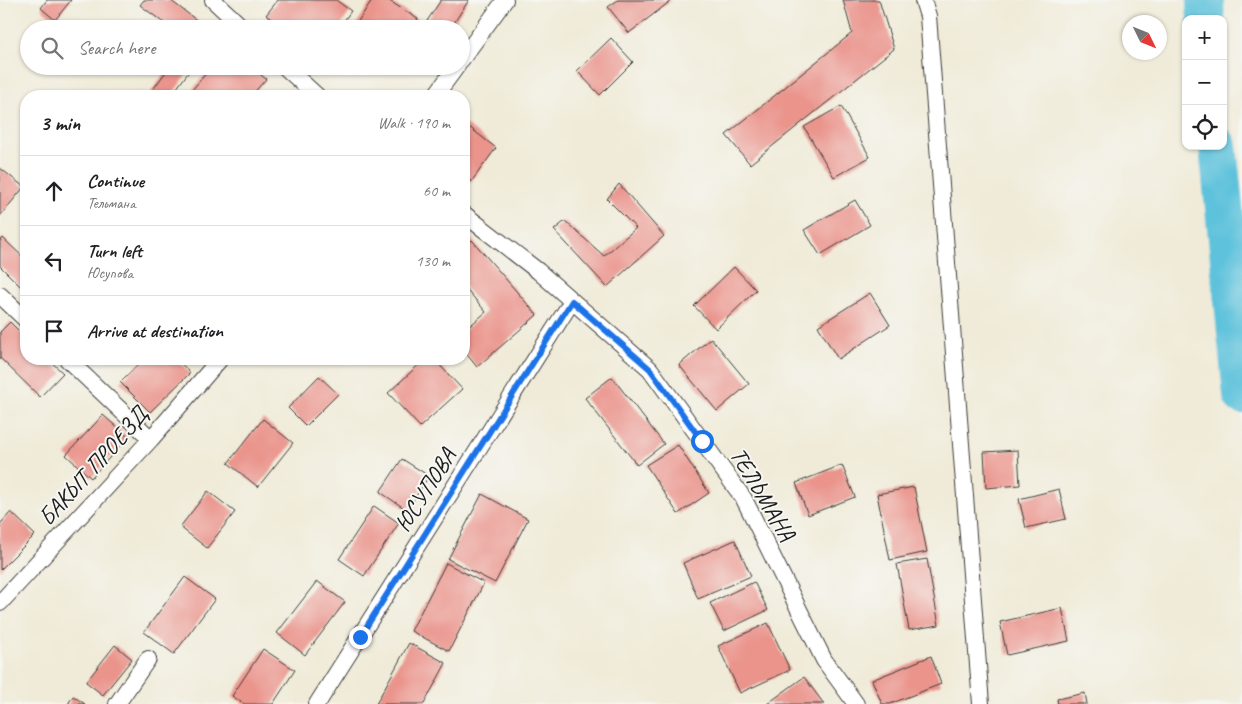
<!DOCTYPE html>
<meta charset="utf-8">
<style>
body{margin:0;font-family:Caveat,sans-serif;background:#f6f6f6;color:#202124}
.controls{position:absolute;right:15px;top:15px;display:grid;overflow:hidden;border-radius:10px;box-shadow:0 1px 4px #0004}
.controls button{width:45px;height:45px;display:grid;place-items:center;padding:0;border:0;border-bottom:1px solid #e0e0e0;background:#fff;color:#202124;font:25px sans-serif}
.compass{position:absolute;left:1122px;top:15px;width:45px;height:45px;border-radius:50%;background:#fff;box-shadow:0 1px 4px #0004;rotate:133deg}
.stop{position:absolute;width:15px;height:15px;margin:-11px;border:4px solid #1a73e8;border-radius:50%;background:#fff}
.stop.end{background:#1a73e8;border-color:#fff;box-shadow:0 1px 5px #0008}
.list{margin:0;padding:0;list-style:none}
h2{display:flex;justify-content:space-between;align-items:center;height:65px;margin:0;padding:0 20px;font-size:21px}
h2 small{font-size:16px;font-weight:400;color:#757577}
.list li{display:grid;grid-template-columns:32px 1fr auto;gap:15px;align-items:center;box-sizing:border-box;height:70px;padding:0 20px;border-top:1px solid #e0e0e0}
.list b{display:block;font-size:19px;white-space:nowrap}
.list p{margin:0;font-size:16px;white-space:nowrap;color:#757577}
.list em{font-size:16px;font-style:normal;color:#757577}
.icon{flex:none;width:28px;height:28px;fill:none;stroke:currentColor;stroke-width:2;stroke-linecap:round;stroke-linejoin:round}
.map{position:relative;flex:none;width:1242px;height:704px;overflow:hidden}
.search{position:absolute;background:#fff;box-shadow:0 1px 4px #0004;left:20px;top:20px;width:450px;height:55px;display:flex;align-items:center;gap:12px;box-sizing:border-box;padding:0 18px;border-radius:28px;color:#757577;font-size:19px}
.panel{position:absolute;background:#fff;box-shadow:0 1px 4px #0004;left:20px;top:90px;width:450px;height:275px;border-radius:20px}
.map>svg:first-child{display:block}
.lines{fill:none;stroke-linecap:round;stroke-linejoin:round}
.river{stroke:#5ec2dc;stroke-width:38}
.building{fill:#ea948c}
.minor-casing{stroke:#3c3b38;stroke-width:18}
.minor{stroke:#fff;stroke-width:16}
.route{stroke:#1a73e8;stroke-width:6}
.labels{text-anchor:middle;stroke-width:4;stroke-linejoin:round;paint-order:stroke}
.street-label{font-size:24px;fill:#1c1c1c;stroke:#f6f6f2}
</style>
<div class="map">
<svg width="1242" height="704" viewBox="0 0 1242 704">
<rect width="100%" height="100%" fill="#f6f6f2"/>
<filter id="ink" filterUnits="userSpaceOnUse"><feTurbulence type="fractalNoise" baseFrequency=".02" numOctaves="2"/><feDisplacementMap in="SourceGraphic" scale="10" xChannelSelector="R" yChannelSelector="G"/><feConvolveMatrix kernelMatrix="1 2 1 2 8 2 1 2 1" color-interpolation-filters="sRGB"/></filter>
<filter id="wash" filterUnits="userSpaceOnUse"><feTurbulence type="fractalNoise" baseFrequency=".0096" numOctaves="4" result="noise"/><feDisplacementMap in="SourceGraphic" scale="20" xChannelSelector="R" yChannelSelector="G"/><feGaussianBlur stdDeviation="1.12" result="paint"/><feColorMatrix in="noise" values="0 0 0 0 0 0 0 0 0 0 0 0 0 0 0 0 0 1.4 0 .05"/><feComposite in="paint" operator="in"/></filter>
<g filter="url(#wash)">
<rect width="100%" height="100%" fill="#f0ebd8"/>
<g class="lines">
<path class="river" d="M1206,19L1205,6L1206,0
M1218,146L1242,395"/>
</g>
<g id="blocks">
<path class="building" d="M47,0H71L55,20L41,8Z
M144,0H170L208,29H172L140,5Z
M278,0H336L351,11L338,29H284L266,15Z
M372,0H388L418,19L412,29H353Z
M441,0H469L450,29H439L427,21Z
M618,0H672L629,33L608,7Z
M843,0H879L894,49L750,164L726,135L852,33Z
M611,38L633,62L600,95L577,71Z
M170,66H193L171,96H148Z
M212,66H250L266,79L251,96H200L192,90Z
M841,106L870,157L834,177L804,127Z
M464,123L496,148L471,182L464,176Z
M0,168L24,187L0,216Z
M619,184L664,236L607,287L554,230L565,221L604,256L636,228L607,199Z
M855,200L870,225L820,255L804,230Z
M3,238L26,260V292L0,266V241Z
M472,240L537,315L477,367L464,351V331L486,312L464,286V247Z
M734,267L756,290L716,329L694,306Z
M870,293L890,325L838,359L818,326Z
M10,322L26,338V359H48L63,373L40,397L0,358V332Z
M711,338L749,384L717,411L679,365Z
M144,359H177L190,373L150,412L120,382Z
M425,359H434L462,389L420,427L388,393Z
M319,376L338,394L306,426L288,408Z
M612,377L664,444L637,465L585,398Z
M103,415L128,437L91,478L66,455Z
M263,419L293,443L258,487L228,463Z
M678,445L709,493L678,514L646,465Z
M1018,450L1020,485L986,488L984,452Z
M402,459L429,476L407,510L380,492Z
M842,465L855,497L808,515L796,483Z
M914,487L927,552L890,560L877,494Z
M1059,489L1066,519L1026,528L1019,499Z
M208,491L235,512L207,548L180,527Z
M482,494L528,519L495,583L448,559Z
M374,506L399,523L364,576L339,559Z
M11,512L35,535L0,570V524Z
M735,540L751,576L698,599L683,563Z
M927,559L939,625L909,630L897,564Z
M446,563L484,583L449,651L411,631Z
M185,577L215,599L174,654L144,632Z
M317,581L345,602L305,655L277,633Z
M754,582L768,610L724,631L710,603Z
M1062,608L1069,641L1007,655L1000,622Z
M768,623L790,670L740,693L718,646Z
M409,643L446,663L424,704H376Z
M115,645L132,659L103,695L86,682Z
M263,649L295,670L273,704H244L232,696Z
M931,656L941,684L890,704H882L872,680Z
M804,677L824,704H767Z
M1085,693L1087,704H1058L1057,699Z
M73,696L85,704H68Z"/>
</g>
</g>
<g filter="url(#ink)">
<use href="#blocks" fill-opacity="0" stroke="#3c3b38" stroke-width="1"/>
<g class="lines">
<g class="minor-casing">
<path id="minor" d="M213,0L244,29
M923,0L928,16L981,704
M461,60L505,0
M284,66L317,96
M435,96L457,66
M464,214L538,271L650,369L744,499L824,660L856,704
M0,295L26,320
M67,359L151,439
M0,603L151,439L220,359
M117,704L148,659
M317,704L572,301"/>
</g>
<use href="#minor" class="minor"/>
</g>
</g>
<g class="lines" filter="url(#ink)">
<path class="route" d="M360,637L572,301L650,369L702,441"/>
</g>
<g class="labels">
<g class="street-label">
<text transform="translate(93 466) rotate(-48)" y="8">БАКЫТ ПРОЕЗД</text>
<text transform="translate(425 490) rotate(-58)" y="8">ЮСУПОВА</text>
<text transform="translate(763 494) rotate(59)" y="8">ТЕЛЬМАНА</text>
</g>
</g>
</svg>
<div class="controls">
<button>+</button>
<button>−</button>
<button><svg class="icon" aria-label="locate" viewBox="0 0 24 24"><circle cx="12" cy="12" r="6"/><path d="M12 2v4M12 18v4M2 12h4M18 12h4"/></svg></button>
</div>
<svg class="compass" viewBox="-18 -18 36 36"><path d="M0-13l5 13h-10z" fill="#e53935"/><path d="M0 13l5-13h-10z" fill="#757577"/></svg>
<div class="stop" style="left:702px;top:441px"></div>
<div class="stop end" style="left:360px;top:637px"></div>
<div class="search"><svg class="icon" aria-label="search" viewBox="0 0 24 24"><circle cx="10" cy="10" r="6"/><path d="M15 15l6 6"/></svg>Search here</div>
<section class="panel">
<h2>3 min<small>Walk · 190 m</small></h2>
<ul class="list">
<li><svg class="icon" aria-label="ahead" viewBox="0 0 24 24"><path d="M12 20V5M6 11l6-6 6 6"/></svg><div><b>Continue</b><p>Тельмана</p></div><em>60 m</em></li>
<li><svg class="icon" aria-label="left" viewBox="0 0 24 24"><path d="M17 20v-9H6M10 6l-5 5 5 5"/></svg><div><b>Turn left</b><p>Юсупова</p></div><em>130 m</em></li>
<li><svg class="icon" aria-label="arrive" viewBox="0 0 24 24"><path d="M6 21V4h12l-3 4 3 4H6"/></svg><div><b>Arrive at destination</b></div></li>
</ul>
</section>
</div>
